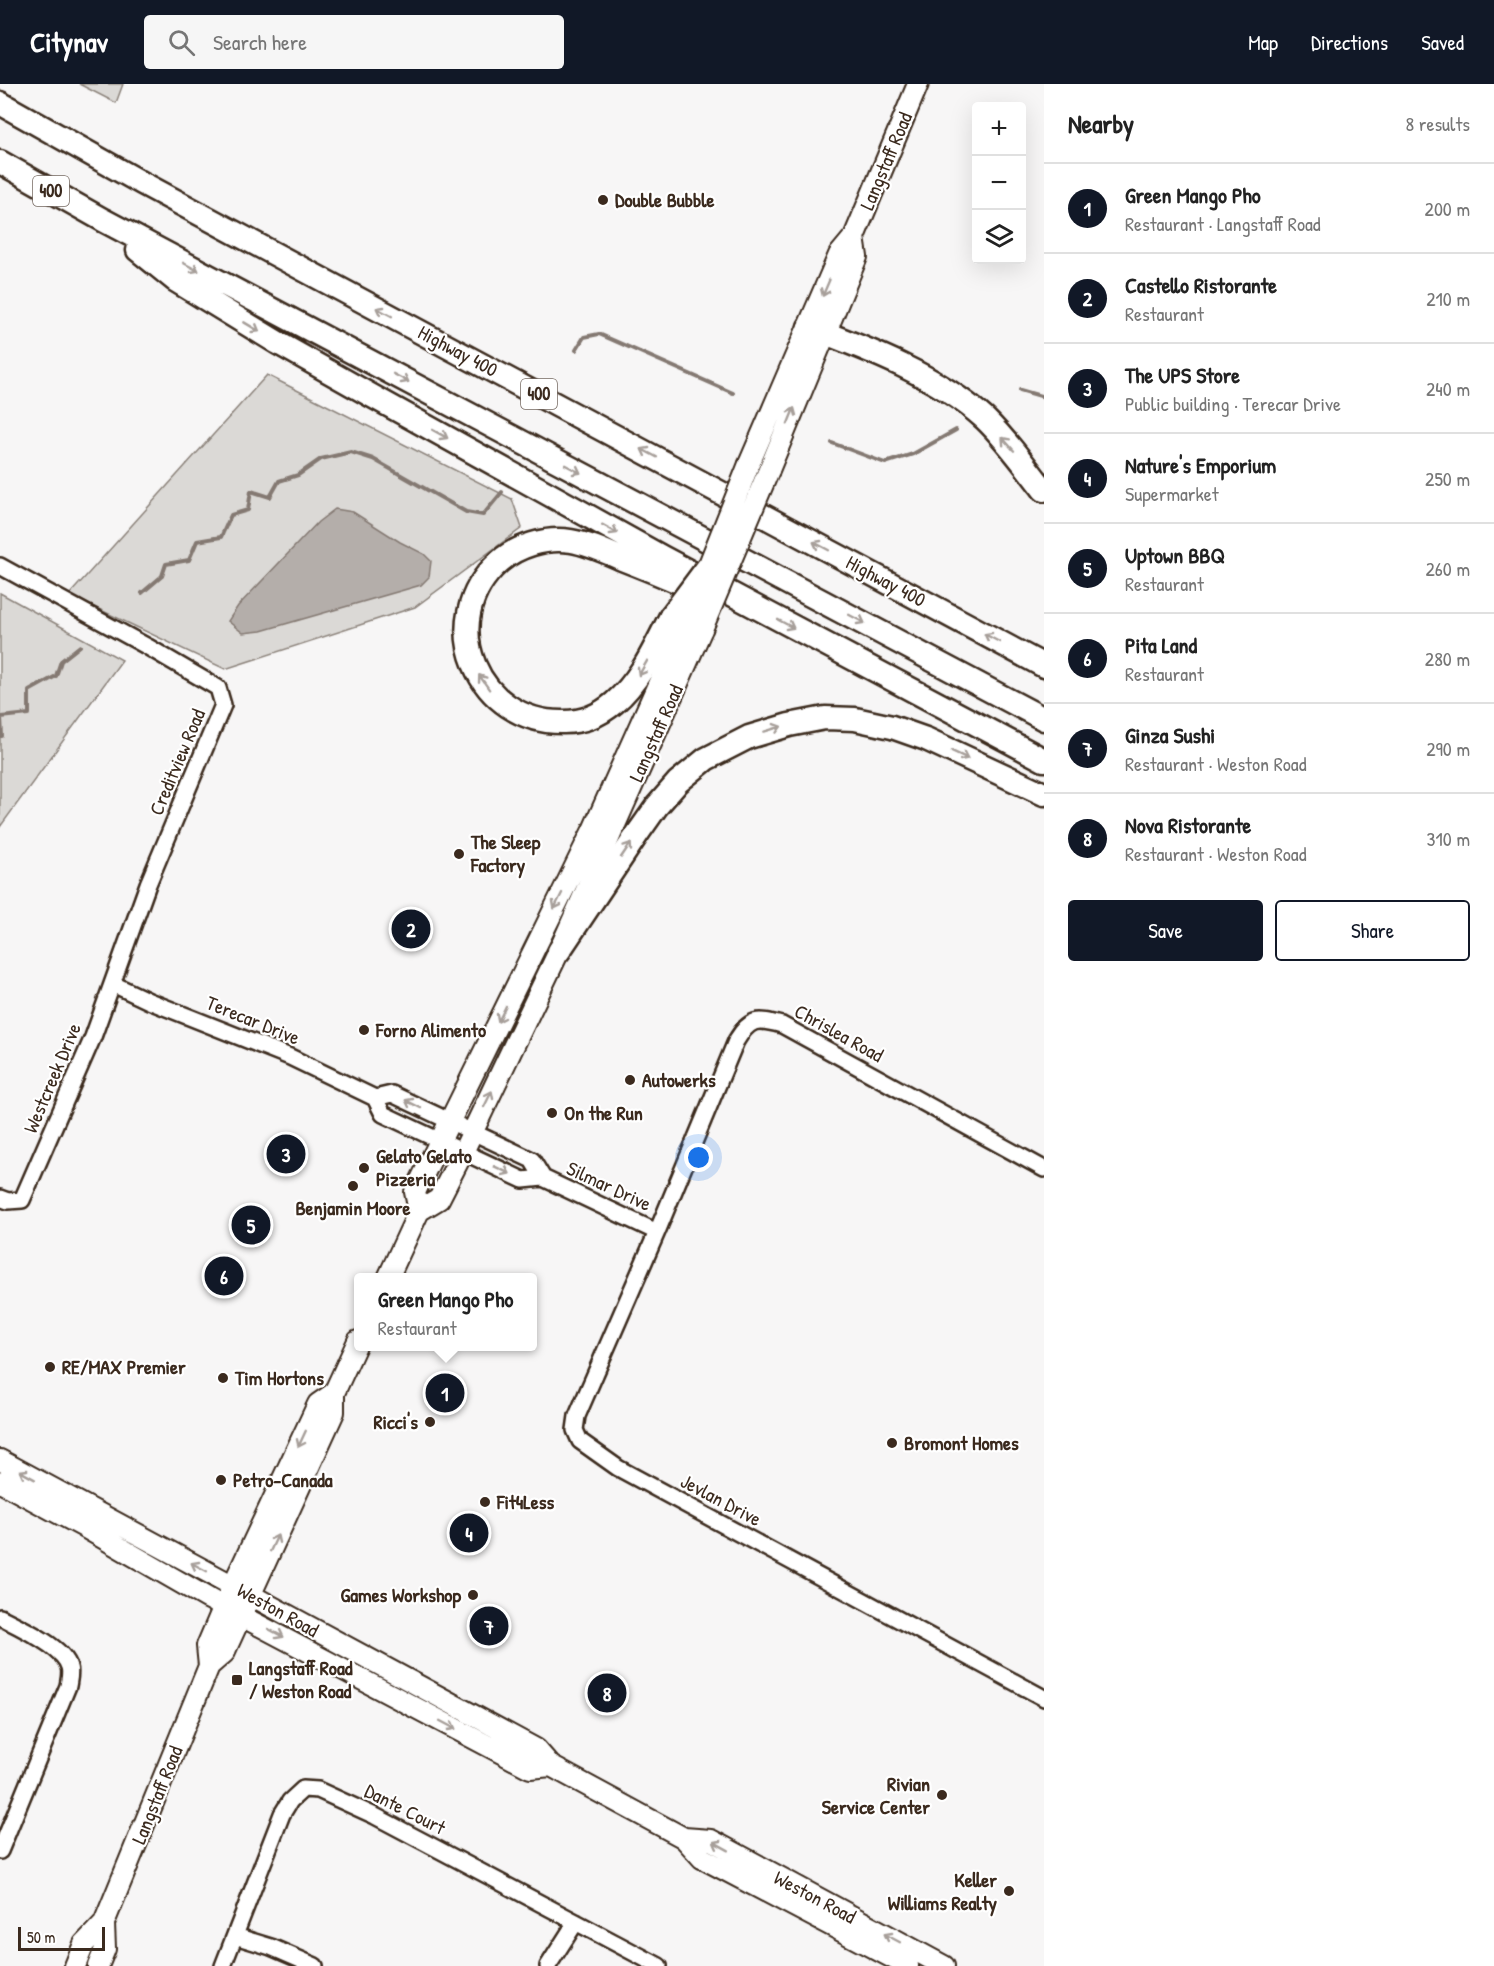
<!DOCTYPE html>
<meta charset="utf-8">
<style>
body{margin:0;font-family:"Patrick Hand",sans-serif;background:#f6f6f6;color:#222}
.controls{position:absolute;right:18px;top:18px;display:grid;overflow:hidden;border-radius:6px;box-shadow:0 6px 24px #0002}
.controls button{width:54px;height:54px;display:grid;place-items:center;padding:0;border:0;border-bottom:2px solid #e0e0e0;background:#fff;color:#222;font:30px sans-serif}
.scale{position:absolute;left:18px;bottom:15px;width:87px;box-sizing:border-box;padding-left:6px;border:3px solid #3b2a1e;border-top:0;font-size:16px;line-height:21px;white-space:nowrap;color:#3b2a1e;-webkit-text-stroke:4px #fff;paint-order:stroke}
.you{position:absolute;left:699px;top:1074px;width:21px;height:21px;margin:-15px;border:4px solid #fff;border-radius:50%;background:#1a73e8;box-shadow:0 0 0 9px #1a73e833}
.badge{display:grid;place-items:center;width:39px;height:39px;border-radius:50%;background:#111827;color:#fff;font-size:20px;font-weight:700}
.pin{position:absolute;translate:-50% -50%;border:3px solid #fff;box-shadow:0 2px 6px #0006}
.popup{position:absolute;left:354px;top:1189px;width:183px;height:78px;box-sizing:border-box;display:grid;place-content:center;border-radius:6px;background:#fff;filter:drop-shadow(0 2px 4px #0005);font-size:20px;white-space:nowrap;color:#767676}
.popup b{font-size:22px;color:#222}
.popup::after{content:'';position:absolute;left:50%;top:100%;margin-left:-12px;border:12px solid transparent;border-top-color:#fff}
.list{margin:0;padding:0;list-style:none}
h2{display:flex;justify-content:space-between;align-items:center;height:78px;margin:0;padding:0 24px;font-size:26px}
h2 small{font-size:20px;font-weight:400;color:#767676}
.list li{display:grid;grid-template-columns:39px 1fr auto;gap:18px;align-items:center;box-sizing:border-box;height:90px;padding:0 24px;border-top:2px solid #e0e0e0}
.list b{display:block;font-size:22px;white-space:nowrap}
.list p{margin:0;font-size:20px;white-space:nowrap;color:#767676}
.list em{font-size:20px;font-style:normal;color:#767676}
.actions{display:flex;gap:12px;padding:18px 24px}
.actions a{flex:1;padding:14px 0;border:2px solid #111827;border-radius:6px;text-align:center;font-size:21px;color:#111827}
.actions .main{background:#111827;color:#fff}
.icon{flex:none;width:33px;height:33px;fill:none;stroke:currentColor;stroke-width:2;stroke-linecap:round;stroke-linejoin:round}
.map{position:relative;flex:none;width:1044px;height:1882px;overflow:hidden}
header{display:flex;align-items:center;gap:36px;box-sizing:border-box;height:84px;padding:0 30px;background:#111827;color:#fff}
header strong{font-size:28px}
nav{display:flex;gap:33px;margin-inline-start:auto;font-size:21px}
.search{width:420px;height:54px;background:#f6f6f6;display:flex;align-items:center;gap:15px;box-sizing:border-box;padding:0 21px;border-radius:6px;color:#767676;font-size:22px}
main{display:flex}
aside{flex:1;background:#fff}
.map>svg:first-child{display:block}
.green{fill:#dbd9d6;stroke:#8b827a;stroke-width:1.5}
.water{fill:#b4aeaa;stroke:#847972;stroke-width:1.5}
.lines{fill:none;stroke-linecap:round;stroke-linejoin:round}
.stream{stroke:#847972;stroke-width:4}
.minor-casing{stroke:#3b2a1e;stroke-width:20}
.major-casing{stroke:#3b2a1e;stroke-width:24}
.highway-casing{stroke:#3b2a1e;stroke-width:27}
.minor{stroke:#fff;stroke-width:15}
.major{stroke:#fff;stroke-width:20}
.highway{stroke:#fff;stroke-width:22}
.major-bridge-casing{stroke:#3b2a1e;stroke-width:24;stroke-linecap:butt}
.highway-bridge-casing{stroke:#3b2a1e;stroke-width:27;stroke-linecap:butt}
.major-bridge{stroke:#fff;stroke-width:20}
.highway-bridge{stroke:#fff;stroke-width:22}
.oneway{stroke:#a79f9a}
.poi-dot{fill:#3b2a1e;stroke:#fff;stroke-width:2}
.labels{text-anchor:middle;stroke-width:4.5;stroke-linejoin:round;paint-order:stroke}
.shield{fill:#fff;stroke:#766a62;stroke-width:1.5}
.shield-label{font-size:18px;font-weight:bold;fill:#3b2a1e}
.street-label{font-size:20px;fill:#3b2a1e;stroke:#fff}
.poi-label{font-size:20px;font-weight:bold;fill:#3b2a1e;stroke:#fff;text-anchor:start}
</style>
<header>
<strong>Citynav</strong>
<div class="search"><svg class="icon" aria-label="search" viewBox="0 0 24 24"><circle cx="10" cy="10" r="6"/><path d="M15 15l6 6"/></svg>Search here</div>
<nav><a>Map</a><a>Directions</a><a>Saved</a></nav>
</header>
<main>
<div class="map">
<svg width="1044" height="1882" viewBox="0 0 1044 1882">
<rect width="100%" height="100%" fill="#f7f6f6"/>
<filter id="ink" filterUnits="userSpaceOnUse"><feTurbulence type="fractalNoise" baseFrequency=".0167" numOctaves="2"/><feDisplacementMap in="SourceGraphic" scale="12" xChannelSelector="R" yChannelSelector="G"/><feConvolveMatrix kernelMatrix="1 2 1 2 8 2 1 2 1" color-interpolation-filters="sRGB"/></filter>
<g filter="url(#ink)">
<path class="green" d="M79,0H123L116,19Z
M267,291L512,415L522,444L415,523L225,585L69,511Z
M0,509L122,576L0,743Z"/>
<path class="water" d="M335,425L353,428L400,458L424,470L431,477L429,493L421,501L261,547L243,549L228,537L238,522L318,438Z"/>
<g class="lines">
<path class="stream" d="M576,266L584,253L599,250L733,309
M1020,306L1044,313
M832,359L885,379L913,370L956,346
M142,509L162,492L166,480L189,476L197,457L221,453L231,431L248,426L251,407L270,413L279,397L298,391L321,375L351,368L373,375L466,428L483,431L502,408
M0,652H2L1,633L29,630V607L56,592L61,577L80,562"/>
<g class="minor-casing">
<path id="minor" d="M0,482L148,563L213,601L218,604L223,621L148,800L93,953L22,1116L8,1117L0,1114
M113,900L149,917L290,973L375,1014L383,1030L523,1096L543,1094L657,1148
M375,1014L392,1010L532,1076L543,1094
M1044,1085L782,941C757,934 750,934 736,957L657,1148L577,1332L575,1346L580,1357L618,1384L1044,1614
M0,1533C18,1542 64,1563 69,1583C71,1589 69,1596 68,1602L0,1767
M235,1852L271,1863L315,1882
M223,1882L282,1730L290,1717L303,1705L318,1706L375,1732L659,1882
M548,1882L576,1838"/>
</g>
<g class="major-casing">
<path id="major" d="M749,380L839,171L854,153L918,0
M769,386L857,173L854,153
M419,1127L415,1108L593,746L686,538
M388,1194L419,1127L439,1115L463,1068L559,867L702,545
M0,1376L536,1665L551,1682L684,1754L702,1774L908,1882
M0,1398L84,1443L209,1515L530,1684L551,1682
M209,1582L207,1562L233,1501L318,1320L334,1309
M684,1754L711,1756L944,1882
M75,1882L84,1860L104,1839L209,1582L224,1569L334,1328V1309L358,1257
M98,1882L105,1865L104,1839"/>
</g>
<g class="highway-casing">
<path id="highway" d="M0,19L142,99L1044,582
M0,78L103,136L1044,635
M138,166L175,196L278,259L372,312L662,473L1044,676
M809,243C868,265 938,292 985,335C1007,356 1025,382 1044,406
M671,532C655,563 641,596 614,619C600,631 582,638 564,638C478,640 433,537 499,478C517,462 546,453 571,457C589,460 606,468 622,475C645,484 667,493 690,503
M559,867L638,749L657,722L678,698L706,675L749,653L789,641L825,634L855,635L892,643L926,655L1044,710"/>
</g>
<use href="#minor" class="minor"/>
<use href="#major" class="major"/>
<use href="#highway" class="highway"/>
<g class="major-bridge-casing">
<path id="major-bridge" d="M686,538L749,380
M702,545L769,386"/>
</g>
<g class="highway-bridge-casing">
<path id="highway-bridge" d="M671,532L707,484"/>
</g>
<use href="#major-bridge" class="major-bridge"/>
<use href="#highway-bridge" class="highway-bridge"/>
</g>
<defs><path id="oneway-shaft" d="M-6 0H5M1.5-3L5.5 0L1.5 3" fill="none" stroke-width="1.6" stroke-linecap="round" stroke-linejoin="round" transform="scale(1.5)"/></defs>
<g class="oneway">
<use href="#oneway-shaft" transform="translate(191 183) rotate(28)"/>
<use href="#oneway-shaft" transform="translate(826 204) rotate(113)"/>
<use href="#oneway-shaft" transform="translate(384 228) rotate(-152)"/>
<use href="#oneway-shaft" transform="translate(252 243) rotate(31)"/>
<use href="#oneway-shaft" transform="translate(401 294) rotate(28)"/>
<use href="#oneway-shaft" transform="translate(791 332) rotate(-68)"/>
<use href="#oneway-shaft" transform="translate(440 350) rotate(29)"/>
<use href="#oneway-shaft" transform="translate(1008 360) rotate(-132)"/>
<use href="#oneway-shaft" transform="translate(649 369) rotate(-152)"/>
<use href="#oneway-shaft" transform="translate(573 385) rotate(28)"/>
<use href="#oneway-shaft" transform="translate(610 445) rotate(29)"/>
<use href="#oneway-shaft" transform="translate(821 462) rotate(-152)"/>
<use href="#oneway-shaft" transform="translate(857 535) rotate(28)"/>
<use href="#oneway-shaft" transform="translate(786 540) rotate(28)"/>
<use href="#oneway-shaft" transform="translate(992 554) rotate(-152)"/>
<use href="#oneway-shaft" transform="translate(643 584) rotate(120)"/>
<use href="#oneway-shaft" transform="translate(484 598) rotate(-125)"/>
<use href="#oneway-shaft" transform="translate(773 645) rotate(-17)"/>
<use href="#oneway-shaft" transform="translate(960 671) rotate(25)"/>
<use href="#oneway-shaft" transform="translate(626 766) rotate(-56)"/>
<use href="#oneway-shaft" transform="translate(558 817) rotate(117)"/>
<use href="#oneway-shaft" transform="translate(502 930) rotate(116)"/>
<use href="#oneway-shaft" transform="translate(488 1015) rotate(-64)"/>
<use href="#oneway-shaft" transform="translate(413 1020) rotate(-153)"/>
<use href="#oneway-shaft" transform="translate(502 1086) rotate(25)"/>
<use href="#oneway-shaft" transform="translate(302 1355) rotate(115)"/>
<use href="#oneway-shaft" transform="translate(27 1391) rotate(-151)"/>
<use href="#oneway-shaft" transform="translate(274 1459) rotate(-65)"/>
<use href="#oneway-shaft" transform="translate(199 1483) rotate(-152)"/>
<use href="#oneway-shaft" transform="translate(276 1549) rotate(28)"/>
<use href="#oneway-shaft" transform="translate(448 1641) rotate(28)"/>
<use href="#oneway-shaft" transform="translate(721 1762) rotate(-151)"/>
<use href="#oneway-shaft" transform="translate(892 1854) rotate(-152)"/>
</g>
</g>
<g class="poi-dot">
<circle cx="603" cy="116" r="6"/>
<circle cx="459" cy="770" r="6"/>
<circle cx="364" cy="946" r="6"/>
<circle cx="630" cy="996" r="6"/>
<circle cx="552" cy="1029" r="6"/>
<circle cx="364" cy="1084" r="6"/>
<circle cx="353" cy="1102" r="6"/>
<circle cx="50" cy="1283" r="6"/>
<circle cx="223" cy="1294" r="6"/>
<circle cx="430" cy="1338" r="6"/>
<circle cx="892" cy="1359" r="6"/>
<circle cx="221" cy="1396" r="6"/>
<circle cx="485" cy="1418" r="6"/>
<circle cx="473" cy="1511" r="6"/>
<rect x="231" y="1590" width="12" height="12" rx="3"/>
<circle cx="942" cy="1711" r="6"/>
<circle cx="1009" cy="1807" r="6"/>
</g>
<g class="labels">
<g class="shield">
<rect x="33" y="92" width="36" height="30" rx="4.5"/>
<rect x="521" y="295" width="36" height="30" rx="4.5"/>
</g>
<g class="shield-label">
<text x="51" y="113">400</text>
<text x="539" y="316">400</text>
</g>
<g class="street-label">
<text transform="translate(886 77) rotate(-67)" y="7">Langstaff Road</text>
<text transform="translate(458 267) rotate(28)" y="7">Highway 400</text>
<text transform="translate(886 497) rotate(28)" y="7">Highway 400</text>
<text transform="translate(656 649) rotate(-66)" y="7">Langstaff Road</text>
<text transform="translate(177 678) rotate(-67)" y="7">Creditview Road</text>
<text transform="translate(253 936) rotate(22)" y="7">Terecar Drive</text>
<text transform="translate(839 949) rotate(29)" y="7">Chrislea Road</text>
<text transform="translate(52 994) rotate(-67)" y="7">Westcreek Drive</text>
<text transform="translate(609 1102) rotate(25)" y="7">Silmar Drive</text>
<text transform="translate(721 1416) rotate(28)" y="7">Jevlan Drive</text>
<text transform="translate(278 1526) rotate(29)" y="7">Weston Road</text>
<text transform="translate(157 1711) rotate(-68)" y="7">Langstaff Road</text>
<text transform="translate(405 1725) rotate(27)" y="7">Dante Court</text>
<text transform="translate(815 1813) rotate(28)" y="7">Weston Road</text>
</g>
<g class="poi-label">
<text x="615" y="123">Double Bubble</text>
<text x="471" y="765">The Sleep<tspan x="471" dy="23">Factory</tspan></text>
<text x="376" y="953">Forno Alimento</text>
<text x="642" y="1003">Autowerks</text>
<text x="564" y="1036">On the Run</text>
<text x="376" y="1079">Gelato Gelato<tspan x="376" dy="23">Pizzeria</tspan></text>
<text x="353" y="1131" text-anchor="middle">Benjamin Moore</text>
<text x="62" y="1290">RE/MAX Premier</text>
<text x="235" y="1301">Tim Hortons</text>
<text x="418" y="1345" text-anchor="end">Ricci's</text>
<text x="904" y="1366">Bromont Homes</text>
<text x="233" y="1403">Petro-Canada</text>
<text x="497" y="1425">Fit4Less</text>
<text x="461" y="1518" text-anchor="end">Games Workshop</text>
<text x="249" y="1591">Langstaff Road<tspan x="249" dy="23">/ Weston Road</tspan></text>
<text x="930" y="1707" text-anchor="end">Rivian<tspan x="930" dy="23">Service Center</tspan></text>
<text x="997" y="1803" text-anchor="end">Keller<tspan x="997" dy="23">Williams Realty</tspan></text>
</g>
</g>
</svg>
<div class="controls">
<button>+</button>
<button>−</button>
<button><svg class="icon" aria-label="layers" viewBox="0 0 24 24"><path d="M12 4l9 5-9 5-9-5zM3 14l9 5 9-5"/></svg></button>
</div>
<div class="scale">50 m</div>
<div class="you"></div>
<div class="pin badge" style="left:445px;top:1309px">1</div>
<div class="popup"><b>Green Mango Pho</b>Restaurant</div>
<div class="pin badge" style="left:411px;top:845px">2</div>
<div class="pin badge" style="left:286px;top:1070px">3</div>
<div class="pin badge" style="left:469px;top:1449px">4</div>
<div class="pin badge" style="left:251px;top:1141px">5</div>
<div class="pin badge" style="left:224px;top:1192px">6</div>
<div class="pin badge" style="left:489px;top:1542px">7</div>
<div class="pin badge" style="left:607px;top:1609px">8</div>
</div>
<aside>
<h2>Nearby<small>8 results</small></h2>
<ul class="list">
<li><span class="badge">1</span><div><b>Green Mango Pho</b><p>Restaurant · Langstaff Road</p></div><em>200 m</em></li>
<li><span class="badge">2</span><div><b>Castello Ristorante</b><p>Restaurant</p></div><em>210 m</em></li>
<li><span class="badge">3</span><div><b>The UPS Store</b><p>Public building · Terecar Drive</p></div><em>240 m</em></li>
<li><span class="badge">4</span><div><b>Nature's Emporium</b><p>Supermarket</p></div><em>250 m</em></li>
<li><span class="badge">5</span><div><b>Uptown BBQ</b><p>Restaurant</p></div><em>260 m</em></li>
<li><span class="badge">6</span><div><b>Pita Land</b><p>Restaurant</p></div><em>280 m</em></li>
<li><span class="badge">7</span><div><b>Ginza Sushi</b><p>Restaurant · Weston Road</p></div><em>290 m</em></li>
<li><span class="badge">8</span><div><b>Nova Ristorante</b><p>Restaurant · Weston Road</p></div><em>310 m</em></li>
</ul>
<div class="actions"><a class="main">Save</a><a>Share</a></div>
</aside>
</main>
